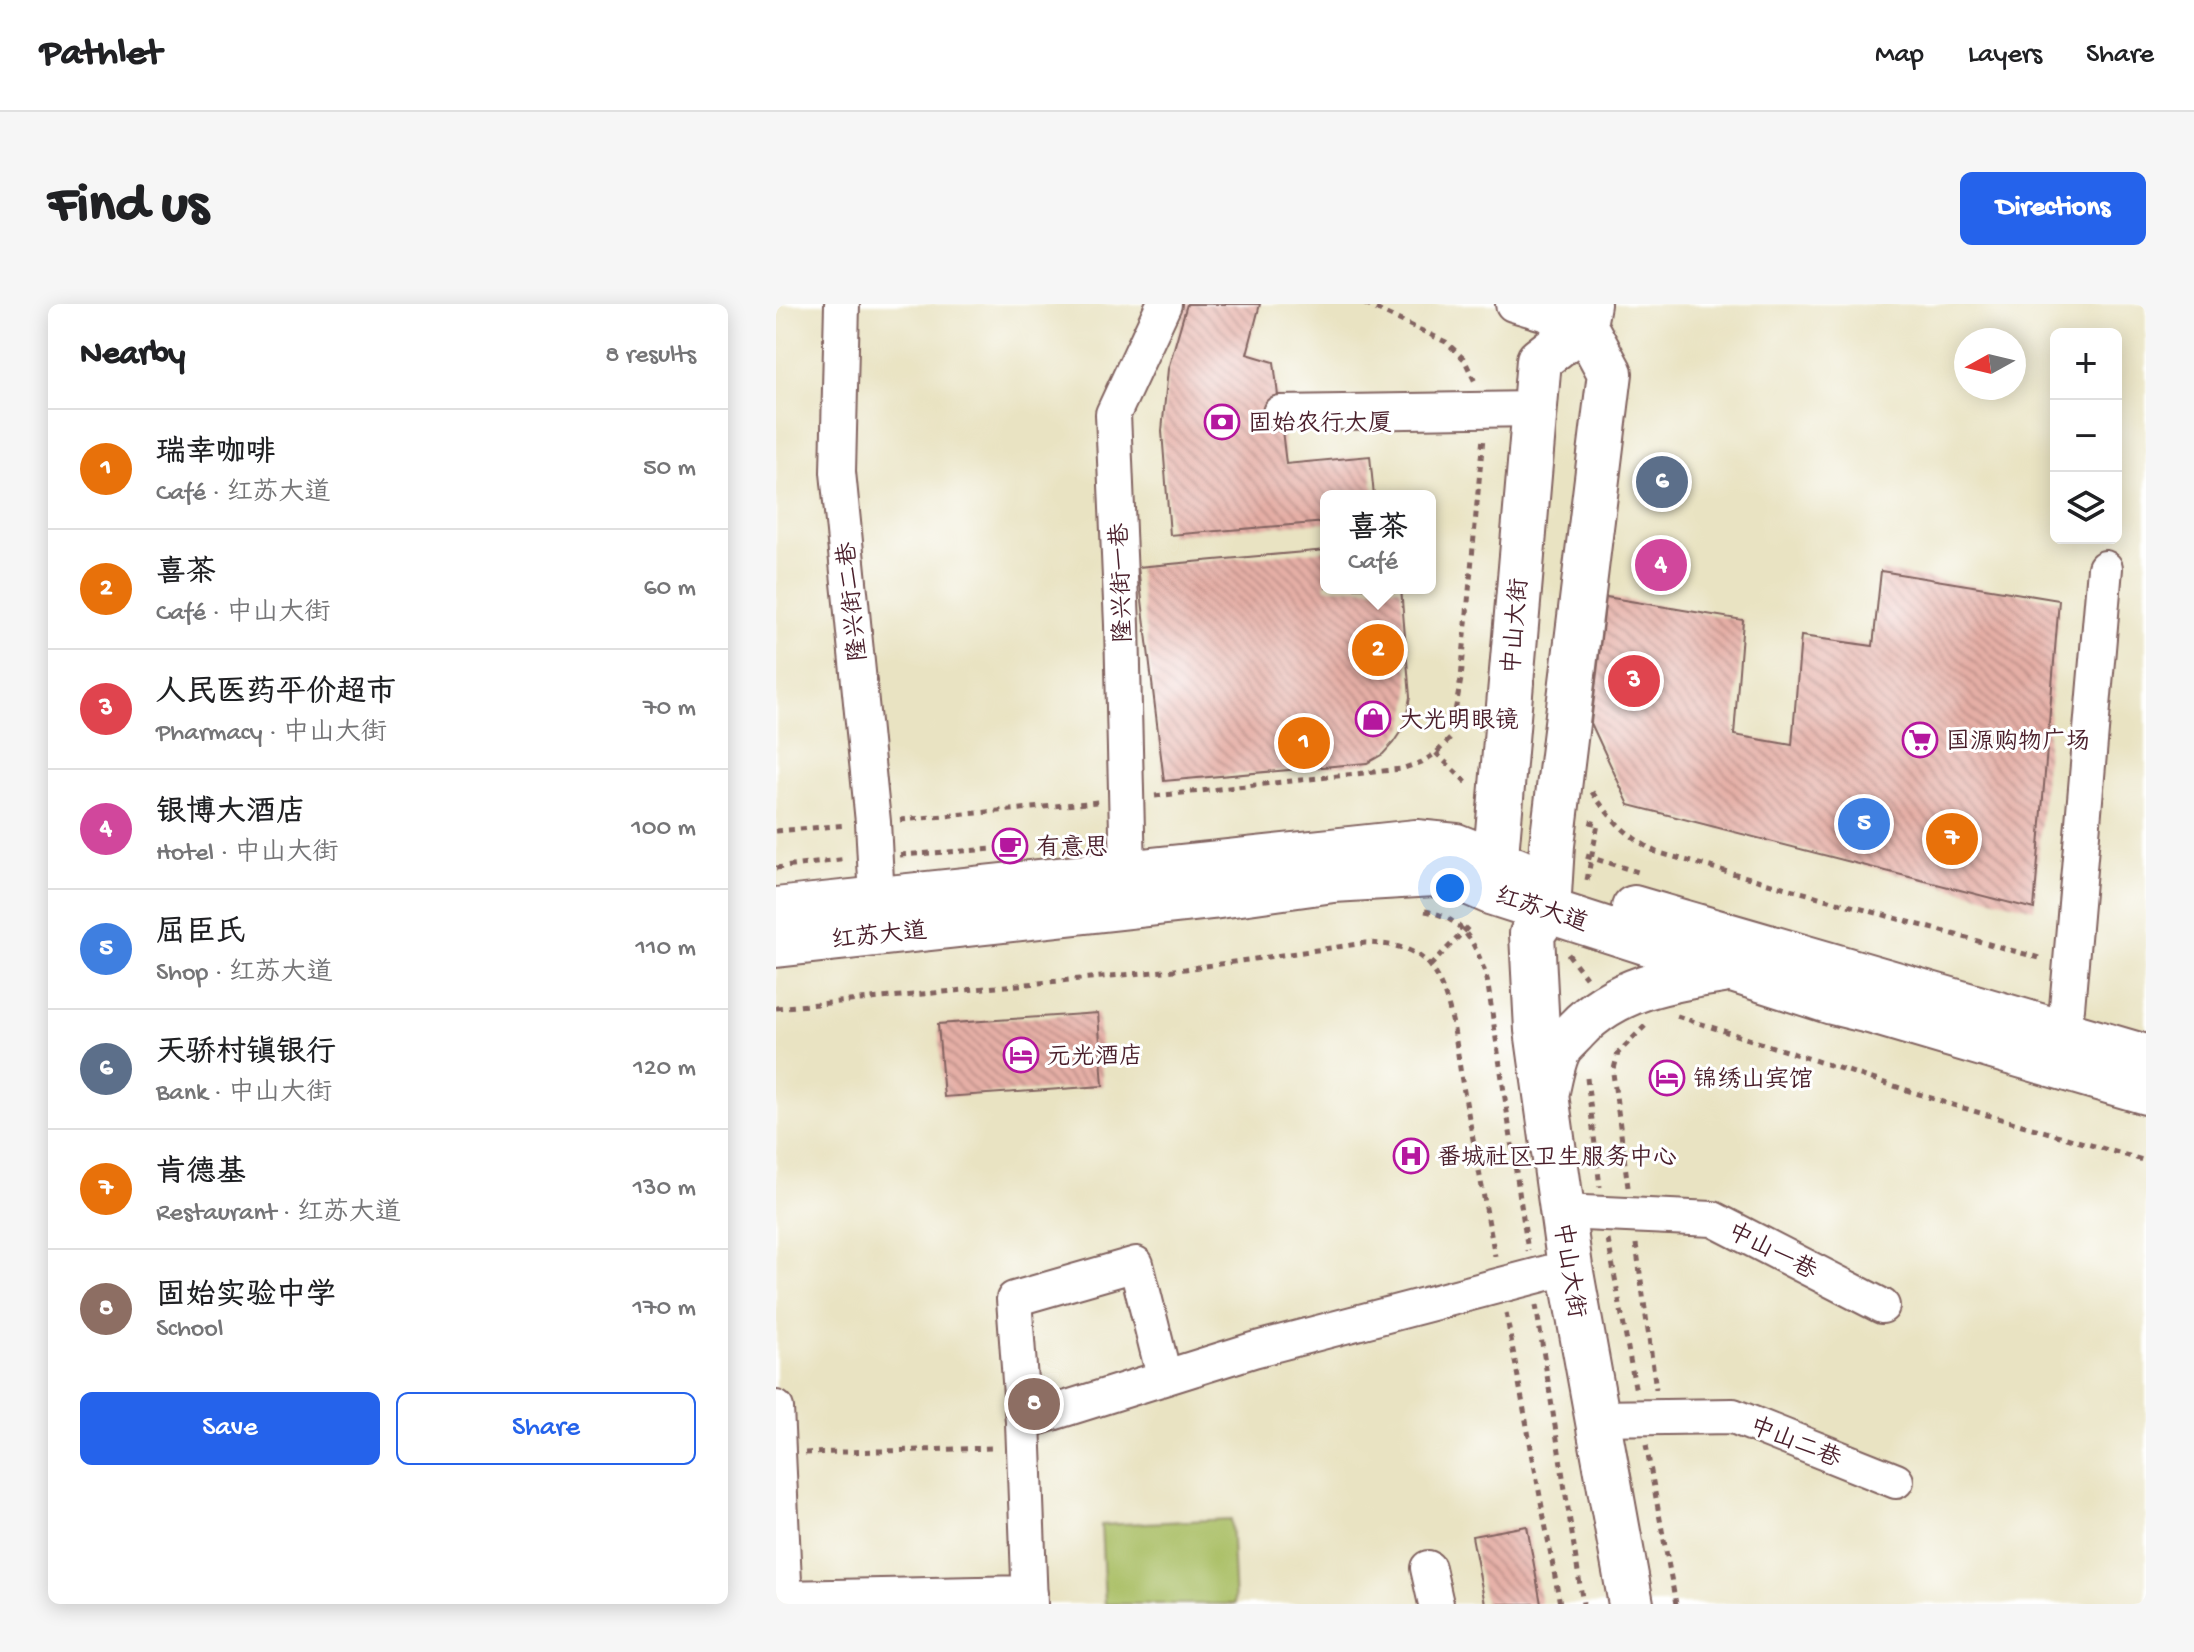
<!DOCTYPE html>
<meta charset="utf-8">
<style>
body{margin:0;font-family:"Gochi Hand","LXGW WenKai TC",sans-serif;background:#f6f6f6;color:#202124}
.controls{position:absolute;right:24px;top:24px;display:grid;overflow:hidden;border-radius:12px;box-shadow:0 4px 20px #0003}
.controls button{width:72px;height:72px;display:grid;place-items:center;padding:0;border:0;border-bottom:2px solid #e0e0e0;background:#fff;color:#202124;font:40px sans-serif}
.compass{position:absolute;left:1178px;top:24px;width:72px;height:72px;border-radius:50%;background:#fff;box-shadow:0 4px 20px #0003;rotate:262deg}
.you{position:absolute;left:674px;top:584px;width:28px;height:28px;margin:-20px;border:6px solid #fff;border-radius:50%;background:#1a73e8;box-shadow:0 0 0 12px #1a73e833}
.badge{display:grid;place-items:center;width:52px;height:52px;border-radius:50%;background:#2563eb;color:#fff;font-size:26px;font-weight:700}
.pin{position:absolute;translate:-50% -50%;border:4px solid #fff;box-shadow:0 2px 8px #0006}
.popup{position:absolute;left:544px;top:186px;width:116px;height:104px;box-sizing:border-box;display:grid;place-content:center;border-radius:12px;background:#fff;filter:drop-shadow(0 2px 6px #0005);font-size:26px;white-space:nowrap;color:#757577}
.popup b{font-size:30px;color:#202124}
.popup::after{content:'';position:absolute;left:50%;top:100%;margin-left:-16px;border:16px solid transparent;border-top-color:#fff}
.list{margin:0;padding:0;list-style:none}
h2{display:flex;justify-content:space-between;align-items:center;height:104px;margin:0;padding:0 32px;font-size:34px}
h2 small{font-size:26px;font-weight:400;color:#757577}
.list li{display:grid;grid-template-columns:52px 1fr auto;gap:24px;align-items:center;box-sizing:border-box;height:120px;padding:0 32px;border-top:2px solid #e0e0e0}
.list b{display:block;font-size:30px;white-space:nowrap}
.list p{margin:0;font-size:26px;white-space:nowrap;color:#757577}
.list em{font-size:26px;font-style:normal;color:#757577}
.actions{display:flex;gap:16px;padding:24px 32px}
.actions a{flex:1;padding:18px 0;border:2px solid #2563eb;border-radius:12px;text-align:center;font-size:28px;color:#2563eb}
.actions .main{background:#2563eb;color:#fff}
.icon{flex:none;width:44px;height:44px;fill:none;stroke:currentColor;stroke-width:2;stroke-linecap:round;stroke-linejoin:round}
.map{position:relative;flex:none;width:1370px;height:1300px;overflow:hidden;border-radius:12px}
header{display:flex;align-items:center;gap:48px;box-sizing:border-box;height:112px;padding:0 40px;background:#fff;border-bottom:2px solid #e0e0e0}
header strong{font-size:38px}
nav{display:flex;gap:44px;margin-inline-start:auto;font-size:28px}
.intro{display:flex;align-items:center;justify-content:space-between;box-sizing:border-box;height:192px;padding:0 48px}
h1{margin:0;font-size:56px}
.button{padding:20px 36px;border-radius:12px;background:#2563eb;color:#fff;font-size:28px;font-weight:700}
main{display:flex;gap:48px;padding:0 48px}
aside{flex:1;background:#fff;border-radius:12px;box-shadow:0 4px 20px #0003}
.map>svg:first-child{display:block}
.grass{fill:#a9be63;stroke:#7a6e47;stroke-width:2}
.building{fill:url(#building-back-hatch)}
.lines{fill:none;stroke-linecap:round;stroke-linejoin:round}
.minor-casing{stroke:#826460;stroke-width:38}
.major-casing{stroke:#826460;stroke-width:48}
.path{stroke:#826460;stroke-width:5;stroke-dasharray:6 6;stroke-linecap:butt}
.minor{stroke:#fff;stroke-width:34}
.major{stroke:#fff;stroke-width:44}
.labels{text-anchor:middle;stroke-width:6;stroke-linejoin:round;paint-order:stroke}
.poi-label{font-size:24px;fill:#4a1f2b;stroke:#fff;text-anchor:start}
.street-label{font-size:24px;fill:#4a1f2b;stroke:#fff}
</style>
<header>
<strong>Pathlet</strong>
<nav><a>Map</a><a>Layers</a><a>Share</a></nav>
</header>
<div class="intro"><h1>Find us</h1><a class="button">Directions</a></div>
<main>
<aside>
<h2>Nearby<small>8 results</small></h2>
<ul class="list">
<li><span class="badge" style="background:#e8710a">1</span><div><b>瑞幸咖啡</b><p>Café · 红苏大道</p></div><em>50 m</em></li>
<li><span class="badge" style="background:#e8710a">2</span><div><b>喜茶</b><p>Café · 中山大街</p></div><em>60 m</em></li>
<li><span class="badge" style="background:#e0444e">3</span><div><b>人民医药平价超市</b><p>Pharmacy · 中山大街</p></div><em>70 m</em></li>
<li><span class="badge" style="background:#d1479c">4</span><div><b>银博大酒店</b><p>Hotel · 中山大街</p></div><em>100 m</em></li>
<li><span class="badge" style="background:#3f7fe0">5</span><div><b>屈臣氏</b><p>Shop · 红苏大道</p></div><em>110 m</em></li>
<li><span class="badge" style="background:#5c6f8a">6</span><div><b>天骄村镇银行</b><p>Bank · 中山大街</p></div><em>120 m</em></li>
<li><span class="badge" style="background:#e8710a">7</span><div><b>肯德基</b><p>Restaurant · 红苏大道</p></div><em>130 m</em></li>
<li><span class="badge" style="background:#8d6e63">8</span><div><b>固始实验中学</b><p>School</p></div><em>170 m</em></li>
</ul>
<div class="actions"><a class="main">Save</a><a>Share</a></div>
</aside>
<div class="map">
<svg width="1370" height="1300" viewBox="0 0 1370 1300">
<defs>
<pattern id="building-back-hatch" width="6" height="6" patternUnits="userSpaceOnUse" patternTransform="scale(2)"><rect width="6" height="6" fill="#e5afa6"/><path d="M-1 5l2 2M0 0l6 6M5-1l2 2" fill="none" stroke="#bc8e87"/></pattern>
</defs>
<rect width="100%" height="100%" fill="#fff"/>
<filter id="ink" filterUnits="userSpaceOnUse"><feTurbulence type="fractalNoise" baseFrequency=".0125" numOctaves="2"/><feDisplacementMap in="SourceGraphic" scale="16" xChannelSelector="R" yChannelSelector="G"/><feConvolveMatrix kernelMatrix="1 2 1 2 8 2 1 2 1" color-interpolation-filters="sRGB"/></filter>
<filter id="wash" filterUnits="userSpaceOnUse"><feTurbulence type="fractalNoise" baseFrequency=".006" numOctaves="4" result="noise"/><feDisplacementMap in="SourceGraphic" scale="32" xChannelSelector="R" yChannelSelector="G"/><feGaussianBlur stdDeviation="1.8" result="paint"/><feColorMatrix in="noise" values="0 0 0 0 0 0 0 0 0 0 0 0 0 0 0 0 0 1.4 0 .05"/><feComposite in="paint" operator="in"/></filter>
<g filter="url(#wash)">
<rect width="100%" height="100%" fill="#e9e3c2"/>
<path class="grass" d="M455,1215L459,1300H329L325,1221Z"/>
<g id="blocks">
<path class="building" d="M411,0H484L471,50L498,58L510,160L594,152L598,192H550V218L394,231L386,127L392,65Z
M550,246V284H625L634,393L629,421L617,439L607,450L591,459L388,477L362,263Z
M1105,267L1283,296L1258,605L853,501L815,419L830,293L967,316L958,431L1016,441L1025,332L1097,342Z
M322,709L327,782L168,793L162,720Z
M751,1222L765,1300H709L696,1232Z"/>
</g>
</g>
<g filter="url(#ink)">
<use href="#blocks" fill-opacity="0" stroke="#826460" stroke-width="2"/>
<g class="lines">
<g class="minor-casing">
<path id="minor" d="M66,0L62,168L97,518L101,596
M737,0L808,21
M504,109L758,105
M352,569L346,321L337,110L388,0
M1291,704L1329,264
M786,908L937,915L1106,1002
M0,1104L9,1300
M821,1114L957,1112L1120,1177
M247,1118L477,1046L794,963
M652,1264L660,1300
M8,1294L254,1289
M254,1300L247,1118L238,995L360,960L388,1072"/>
</g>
<g class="major-casing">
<path id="major" d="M812,0L808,21L834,69L776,541L772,607L756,630L761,726L794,963L855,1300
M717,586L763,56L808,21
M858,604L1370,753
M0,606L640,538L680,542L743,567
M0,641L436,593L557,576L658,570L687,576L717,589L1056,698L1097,708L1370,788
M771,787C774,774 777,756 783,745C787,738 795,732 800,726C839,684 893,675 947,667"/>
</g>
<path class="path" d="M589,0L670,38L688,55L700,80
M660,449L694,482
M816,488C836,517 850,531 880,548L1267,655
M379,492L625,465L646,458L660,449L674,435L685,375L707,133
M124,516L322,498
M0,527L71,521
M124,551L218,545
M810,552L865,569
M0,564L71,555
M811,576L822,520L813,518
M649,607C688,614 700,640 711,675L752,947
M792,650L810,673
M654,662L694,621
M0,704L409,665L589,639C613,640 640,642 655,664C677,695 680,741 686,777C697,835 708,894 719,952
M901,712L1177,801L1370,857
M811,774L824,883
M852,883L837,769L842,749L869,722
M832,936L860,1088
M860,940L880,1085
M760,1001L807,1300
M730,1009L784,1300
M870,1141L900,1300
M29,1149L219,1144"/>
<use href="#minor" class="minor"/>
<use href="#major" class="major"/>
</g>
</g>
<defs>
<g id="bank-ring" transform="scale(1.8)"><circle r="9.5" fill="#fff" stroke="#b5179e" stroke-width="1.5"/><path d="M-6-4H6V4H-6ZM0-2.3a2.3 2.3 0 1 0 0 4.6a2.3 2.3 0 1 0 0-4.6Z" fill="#b5179e"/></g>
<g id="shop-ring" transform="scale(1.8)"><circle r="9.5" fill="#fff" stroke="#b5179e" stroke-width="1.5"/><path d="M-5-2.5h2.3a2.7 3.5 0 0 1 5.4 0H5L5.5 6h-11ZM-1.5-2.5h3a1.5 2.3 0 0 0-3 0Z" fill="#b5179e"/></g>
<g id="supermarket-ring" transform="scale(1.8)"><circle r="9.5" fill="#fff" stroke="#b5179e" stroke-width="1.5"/><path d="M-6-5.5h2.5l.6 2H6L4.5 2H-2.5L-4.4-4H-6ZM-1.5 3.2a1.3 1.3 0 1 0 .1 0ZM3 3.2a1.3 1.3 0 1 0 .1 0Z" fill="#b5179e"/></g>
<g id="cafe-ring" transform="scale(1.8)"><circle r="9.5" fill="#fff" stroke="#b5179e" stroke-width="1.5"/><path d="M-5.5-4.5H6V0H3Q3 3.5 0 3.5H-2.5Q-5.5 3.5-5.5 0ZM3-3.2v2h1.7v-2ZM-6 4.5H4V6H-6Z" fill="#b5179e"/></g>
<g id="hotel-ring" transform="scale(1.8)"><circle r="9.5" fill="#fff" stroke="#b5179e" stroke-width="1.5"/><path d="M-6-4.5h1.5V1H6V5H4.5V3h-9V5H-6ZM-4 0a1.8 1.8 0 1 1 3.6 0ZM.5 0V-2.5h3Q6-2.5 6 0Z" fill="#b5179e"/></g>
<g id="hospital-ring" transform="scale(1.8)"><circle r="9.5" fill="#fff" stroke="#b5179e" stroke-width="1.5"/><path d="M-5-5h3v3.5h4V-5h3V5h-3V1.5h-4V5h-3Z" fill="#b5179e"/></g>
</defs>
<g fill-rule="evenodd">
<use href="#bank-ring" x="446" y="118"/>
<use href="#shop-ring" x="597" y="415"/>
<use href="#supermarket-ring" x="1144" y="436"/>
<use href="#cafe-ring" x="234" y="542"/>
<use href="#hotel-ring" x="245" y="751"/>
<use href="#hotel-ring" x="891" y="774"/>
<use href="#hospital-ring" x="635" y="852"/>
</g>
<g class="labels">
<g class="poi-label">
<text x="472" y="126">固始农行大厦</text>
<text x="623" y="423">大光明眼镜</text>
<text x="1170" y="444">国源购物广场</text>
<text x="260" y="550">有意思</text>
<text x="271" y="759">元光酒店</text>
<text x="917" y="782">锦绣山宾馆</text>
<text x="661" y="860">番城社区卫生服务中心</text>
</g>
<g class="street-label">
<text transform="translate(344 279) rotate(-92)" y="8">隆兴街一巷</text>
<text transform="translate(75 298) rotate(-96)" y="8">隆兴街二巷</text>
<text transform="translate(738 322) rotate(-85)" y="8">中山大街</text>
<text transform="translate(766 604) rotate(18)" y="8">红苏大道</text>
<text transform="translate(103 630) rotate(-6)" y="8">红苏大道</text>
<text transform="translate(997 946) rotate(27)" y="8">中山一巷</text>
<text transform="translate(795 966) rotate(81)" y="8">中山大街</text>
<text transform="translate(1020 1137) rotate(22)" y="8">中山二巷</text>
</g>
</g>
</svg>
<div class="controls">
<button>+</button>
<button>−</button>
<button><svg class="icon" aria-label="layers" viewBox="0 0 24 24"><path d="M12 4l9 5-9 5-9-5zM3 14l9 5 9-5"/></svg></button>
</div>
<svg class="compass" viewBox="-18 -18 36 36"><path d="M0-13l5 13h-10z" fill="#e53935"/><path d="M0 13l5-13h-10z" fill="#757577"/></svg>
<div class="you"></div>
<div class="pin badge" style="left:528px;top:439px;background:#e8710a">1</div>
<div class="pin badge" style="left:602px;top:346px;background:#e8710a">2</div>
<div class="popup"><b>喜茶</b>Café</div>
<div class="pin badge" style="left:858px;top:377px;background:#e0444e">3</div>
<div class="pin badge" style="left:885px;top:261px;background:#d1479c">4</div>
<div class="pin badge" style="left:1088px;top:520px;background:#3f7fe0">5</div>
<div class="pin badge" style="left:886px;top:178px;background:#5c6f8a">6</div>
<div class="pin badge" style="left:1176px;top:535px;background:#e8710a">7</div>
<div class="pin badge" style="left:258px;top:1100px;background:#8d6e63">8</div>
</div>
</main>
